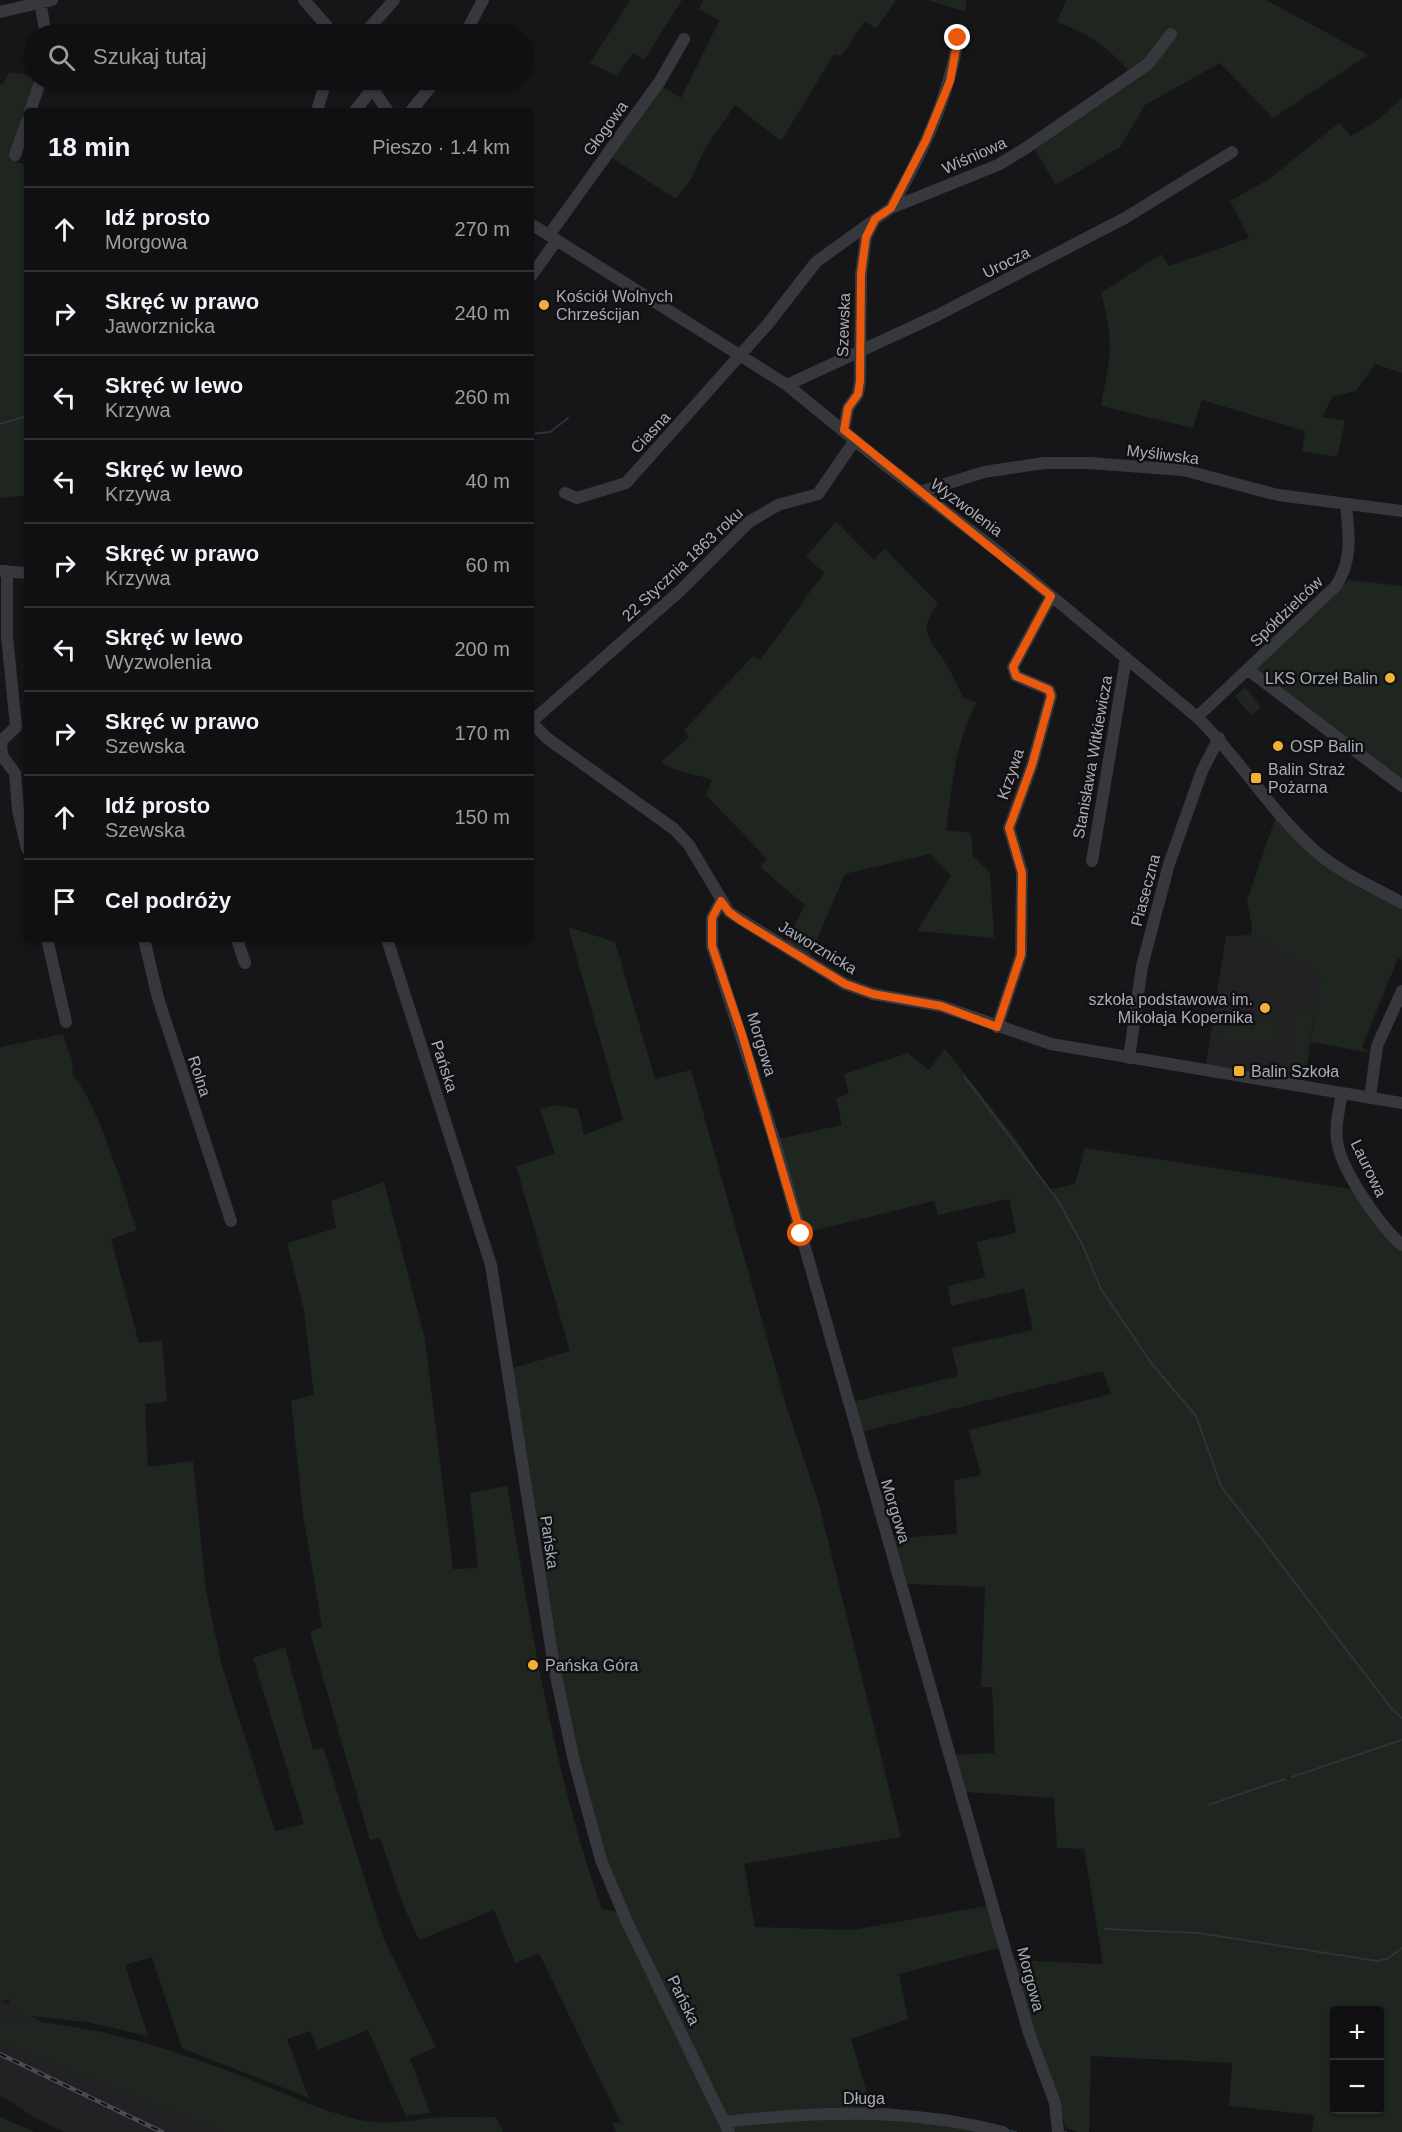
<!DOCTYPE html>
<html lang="pl">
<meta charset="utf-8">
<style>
body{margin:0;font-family:Helvetica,sans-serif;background:#1e1e20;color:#f1f3f6}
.controls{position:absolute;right:18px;bottom:18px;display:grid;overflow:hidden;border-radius:6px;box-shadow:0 2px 4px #0004}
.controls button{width:54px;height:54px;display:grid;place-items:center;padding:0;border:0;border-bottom:2px solid #303032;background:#101012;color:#f1f3f6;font:30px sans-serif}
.stop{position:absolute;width:18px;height:18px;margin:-14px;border:4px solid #ea580c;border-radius:50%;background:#fff}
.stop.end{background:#ea580c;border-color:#fff;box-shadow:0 2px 6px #0008}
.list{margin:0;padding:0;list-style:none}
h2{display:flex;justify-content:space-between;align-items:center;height:78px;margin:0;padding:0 24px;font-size:26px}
h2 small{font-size:20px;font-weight:400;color:#9c9d9f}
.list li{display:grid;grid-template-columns:39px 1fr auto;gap:18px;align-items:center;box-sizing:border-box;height:84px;padding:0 24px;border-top:2px solid #303032}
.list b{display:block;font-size:22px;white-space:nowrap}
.list p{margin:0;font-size:20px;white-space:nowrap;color:#9c9d9f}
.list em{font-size:20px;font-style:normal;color:#9c9d9f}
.icon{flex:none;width:33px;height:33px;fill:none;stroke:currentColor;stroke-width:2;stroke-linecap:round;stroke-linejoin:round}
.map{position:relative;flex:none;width:1402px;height:2132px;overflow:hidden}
.search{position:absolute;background:#101012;box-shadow:0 2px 4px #0004;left:24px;top:24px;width:510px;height:66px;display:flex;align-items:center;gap:15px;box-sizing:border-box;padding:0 21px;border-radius:33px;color:#9c9d9f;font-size:22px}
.panel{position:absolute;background:#101012;box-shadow:0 2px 4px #0004;left:24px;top:108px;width:510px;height:834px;border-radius:6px}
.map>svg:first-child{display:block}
.built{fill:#222225}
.green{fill:#1e261f;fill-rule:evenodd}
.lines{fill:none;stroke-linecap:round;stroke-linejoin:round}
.stream{stroke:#2c353c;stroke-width:2}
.minor{stroke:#37383d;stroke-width:12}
.rail-casing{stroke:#4a4c52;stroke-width:4.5}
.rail{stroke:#111113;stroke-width:2;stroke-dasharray:7;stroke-linecap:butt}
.route{stroke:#ea580c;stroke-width:8}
.poi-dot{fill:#f2b134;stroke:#111113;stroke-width:2}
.labels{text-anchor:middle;stroke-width:5;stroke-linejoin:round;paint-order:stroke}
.street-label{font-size:16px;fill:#a8adb8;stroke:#111113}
.poi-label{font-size:16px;fill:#a8adb8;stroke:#111113;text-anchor:start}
</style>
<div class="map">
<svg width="1402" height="2132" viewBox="0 0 1402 2132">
<rect width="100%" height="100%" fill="#161618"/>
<path class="built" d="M1251,935L1321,974L1305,1080L1206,1064L1226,936Z
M0,2001L16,2007L237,2132H64L37,2119L0,2095Z"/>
<path class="green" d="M630,0H682L644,60L633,53L617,76L590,63Z
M703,0H896L876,29L865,21L841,56L834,54L781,141L735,105L704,150L692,178L676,199L601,151L653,81L681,98L719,21L699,9Z
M928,0H966V12Z
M1066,0H1266L1368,55L1273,118L1220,63L1145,105L1120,147L1056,185L1035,150L1096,101L1134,77C1112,50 1090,34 1057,22Z
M9,72L34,76V80H39L10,160L27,165V495L0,498V84H3Z
M1402,98V373L1375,364L1356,391L1333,396L1322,417L1345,421L1337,457L1302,451L1305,431L1202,400L1193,428L1101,406C1110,357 1115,342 1101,293L1161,254L1169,266L1249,238L1230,201L1269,179L1339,123L1351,136L1379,119Z
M836,521L874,560L885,549L938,603C916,633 931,639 946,664C953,675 958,687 963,698L977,702C955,742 952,785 946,830L971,833L973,856L990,873L994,938L917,931L951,875L930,854L845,874L810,956L786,941L805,905L760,867L767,859L706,795L712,780C694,773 677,773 661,762L689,737L684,730L753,656L760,660L824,573L806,557Z
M1349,580L1402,586V787L1255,668Z
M1245,687L1261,707L1251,715L1235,696Z
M1276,816L1332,869L1402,909V960L1398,958L1362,1047L1371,1053L1311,1042L1321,974L1251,935L1252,927L1247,901Z
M568,927L615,942L655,1079L691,1070L786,1405L819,1504L901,1837L744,1864L755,1927L853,1930L991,1905L1002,1947L899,1974L908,2019L851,2039L874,2116L995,2132H616L612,2123H621L539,1953L515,1963L494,1910L419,1940L404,1907L380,1838L370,1840L310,1633L322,1626L303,1515L291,1400L314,1395L304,1311L287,1243L336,1228L331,1201L384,1182L425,1339L453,1569L478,1568L470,1493L507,1486C532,1629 553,1772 602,1909L618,1912L578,1759L558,1665L513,1368L570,1351L516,1166L555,1154L540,1109L557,1105L578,1109L584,1135L623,1120Z
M1295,1010L1313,1013L1304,1065L1289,1060Z
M1225,1014L1277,1019L1275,1046L1222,1040Z
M63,1034L73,1063L72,1075C97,1099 124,1193 137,1230L111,1239L139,1343L162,1340L167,1401L145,1404L148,1467L193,1461L206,1591L222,1666L275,1831L304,1824L253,1658L285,1647L313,1750L323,1747L383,1937L436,2047L410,2059L430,2113L406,2116L368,2030L318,2050L310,2031L287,2039L309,2098L182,2048L152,1957L125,1965L148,2036L86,2022L11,2014L9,1999L0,2002V1047Z
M945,1049L1019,1143L1048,1190L1075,1184L1085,1148L1358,1190L1402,1250V2132H1312L1314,2115L1229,2106L1232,2063L1091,2056L1089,2132H1077L1065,2127L1060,2103L1033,2033L1013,1960L1103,1964L1084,1849L1057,1848L1054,1798L966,1792L954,1755L995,1753L992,1687H981L985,1587L906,1584L893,1538L957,1534L954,1480L981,1475L969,1430L1111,1394L1103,1371L861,1432L852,1402L958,1376L952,1348L1033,1330L1024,1289L951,1306L948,1286L985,1277L977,1242L1016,1233L1009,1199L938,1215L934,1201L804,1233L779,1139L842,1125L836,1098L849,1094L844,1074L908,1053L929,1070ZM1334,2010H1380V2110H1334Z
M11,2020C90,2024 163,2046 236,2074C276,2089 314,2109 356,2119C382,2126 406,2121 432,2118C453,2116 475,2118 496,2117L503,2132H223L0,2041V2023Z
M0,2117L35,2132H0Z"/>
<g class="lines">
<path class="stream" d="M0,424L27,416
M531,434L550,432L568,418
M964,1076L1059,1202L1083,1246L1101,1289L1152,1364L1196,1416L1221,1486L1391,1708L1402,1718
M1292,1777L1402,1740
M1208,1805L1285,1779
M1105,1929L1198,1933L1377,1961L1387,1959L1402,1948
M883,2109L952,2116
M1007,2130L1016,2132
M1065,2132H1066"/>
<path class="minor" d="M304,0L334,34
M40,2L46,34
M0,12L52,0
M364,34L394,0
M465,34L483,0
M366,80L388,111
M30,111L41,80
M317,111L326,80
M355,111L372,89
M411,111L436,80
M15,155L27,121
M891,208C921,155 949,99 958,38
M531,224L787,385L884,464L996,550L1197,717C1238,757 1269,809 1312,848C1338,872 1372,886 1402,903
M549,235L660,81L684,39
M531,276L557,240
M787,385L938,315L1125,218L1232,152
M844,430L848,408L858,394L860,381L861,274L866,237L874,221
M920,492L984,472L1044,463H1089L1183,470L1278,495L1402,511
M565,493L577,498L626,483L767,325L816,262L891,208L998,165L1026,148L1148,64L1171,34
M1,571L27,573
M7,571V636L16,727L2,740L1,748L3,757L15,773L18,810L27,849
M1248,670L1402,786
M1197,717L1336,586C1353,559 1349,535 1346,505
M531,722L548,739L674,829L689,845L729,912L845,984L873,994L941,1006L1051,1044L1402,1103
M531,722L681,590L749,522L778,505L818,494L855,440
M1092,861L1126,658
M721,901L712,918V946L774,1139L1029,2033L1055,2103L1058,2132
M47,939L66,1022
M144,939L158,998L231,1221
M237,939L245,963
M387,939L491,1265L554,1666L573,1757L601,1860L627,1922L729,2132
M997,1027L1021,955L1022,872L1009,828L1032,765L1051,696L1049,690L1016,676L1013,667L1051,596
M1129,1058L1142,966L1169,864L1202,771L1219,738
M1342,1094C1339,1109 1335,1125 1337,1140C1340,1169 1380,1226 1402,1245
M1370,1098L1377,1046L1402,991
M725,2122C820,2111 910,2108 1003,2132"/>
<g class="rail-casing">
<path id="rail" d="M0,2054L162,2132"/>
</g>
<use href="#rail" class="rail"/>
</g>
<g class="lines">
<path class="route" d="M801,1234L742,1034L712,946V918L721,901L729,912L740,920L845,984L873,994L941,1006L997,1027L1021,955L1022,873L1009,828L1032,765L1051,696L1049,690L1016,676L1013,667L1051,596L844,430L848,408L858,394L860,381L861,274L866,237L875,219L891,208L926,140L950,81L958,38"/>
</g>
<g class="poi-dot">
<circle cx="544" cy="305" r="6"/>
<circle cx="1390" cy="678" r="6"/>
<circle cx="1278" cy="746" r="6"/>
<rect x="1250" y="772" width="12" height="12" rx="3"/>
<circle cx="1265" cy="1008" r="6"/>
<rect x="1233" y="1065" width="12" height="12" rx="3"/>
<circle cx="533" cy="1665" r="6"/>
</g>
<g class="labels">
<g class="street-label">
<text transform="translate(605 128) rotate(-54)" y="6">Głogowa</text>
<text transform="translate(974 155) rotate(-24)" y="6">Wiśniowa</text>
<text transform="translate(1006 262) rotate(-27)" y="6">Urocza</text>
<text transform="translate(843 325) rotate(-88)" y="6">Szewska</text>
<text transform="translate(650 432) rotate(-47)" y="6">Ciasna</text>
<text transform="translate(1163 454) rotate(7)" y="6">Myśliwska</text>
<text transform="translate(967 507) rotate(37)" y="6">Wyzwolenia</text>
<text transform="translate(682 564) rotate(-43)" y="6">22 Stycznia 1863 roku</text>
<text transform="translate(1286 611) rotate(-44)" y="6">Spółdzielców</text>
<text transform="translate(1092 757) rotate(-80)" y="6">Stanisława Witkiewicza</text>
<text transform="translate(1010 774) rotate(-71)" y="6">Krzywa</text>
<text transform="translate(1145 890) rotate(-75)" y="6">Piaseczna</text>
<text transform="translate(818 947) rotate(31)" y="6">Jaworznicka</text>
<text transform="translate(762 1044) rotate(73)" y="6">Morgowa</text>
<text transform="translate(445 1066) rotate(72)" y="6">Pańska</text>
<text transform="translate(200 1076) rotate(72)" y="6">Rolna</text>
<text transform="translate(1369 1168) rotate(64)" y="6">Laurowa</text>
<text transform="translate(896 1511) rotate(73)" y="6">Morgowa</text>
<text transform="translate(550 1542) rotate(82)" y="6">Pańska</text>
<text transform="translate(1031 1979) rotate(75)" y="6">Morgowa</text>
<text transform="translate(684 2000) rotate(64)" y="6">Pańska</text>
<text x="864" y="2104">Długa</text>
</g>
<g class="poi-label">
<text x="556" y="302">Kościół Wolnych<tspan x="556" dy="18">Chrześcijan</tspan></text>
<text x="1378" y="684" text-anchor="end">LKS Orzeł Balin</text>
<text x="1290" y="752">OSP Balin</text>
<text x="1268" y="775">Balin Straż<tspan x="1268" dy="18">Pożarna</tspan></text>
<text x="1253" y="1005" text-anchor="end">szkoła podstawowa im.<tspan x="1253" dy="18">Mikołaja Kopernika</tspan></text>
<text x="1251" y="1077">Balin Szkoła</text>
<text x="545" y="1671">Pańska Góra</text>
</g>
</g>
</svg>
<div class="controls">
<button>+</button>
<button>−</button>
</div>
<div class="stop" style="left:801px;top:1234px"></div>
<div class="stop end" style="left:958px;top:38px"></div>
<div class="search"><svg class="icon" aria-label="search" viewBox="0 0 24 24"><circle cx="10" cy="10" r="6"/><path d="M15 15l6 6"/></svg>Szukaj tutaj</div>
<section class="panel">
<h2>18 min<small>Pieszo · 1.4 km</small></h2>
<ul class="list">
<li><svg class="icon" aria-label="ahead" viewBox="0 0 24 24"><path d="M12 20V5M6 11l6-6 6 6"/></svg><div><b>Idź prosto</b><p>Morgowa</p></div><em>270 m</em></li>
<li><svg class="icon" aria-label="right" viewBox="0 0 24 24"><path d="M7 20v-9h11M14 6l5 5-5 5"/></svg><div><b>Skręć w prawo</b><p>Jaworznicka</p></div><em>240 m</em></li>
<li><svg class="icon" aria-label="left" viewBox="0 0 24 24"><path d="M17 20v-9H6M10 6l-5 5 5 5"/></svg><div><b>Skręć w lewo</b><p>Krzywa</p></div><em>260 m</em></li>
<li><svg class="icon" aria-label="left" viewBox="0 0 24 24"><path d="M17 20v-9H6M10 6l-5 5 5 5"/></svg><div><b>Skręć w lewo</b><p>Krzywa</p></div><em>40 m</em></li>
<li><svg class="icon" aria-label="right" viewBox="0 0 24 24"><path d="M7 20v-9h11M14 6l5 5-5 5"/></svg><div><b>Skręć w prawo</b><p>Krzywa</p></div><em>60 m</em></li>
<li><svg class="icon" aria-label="left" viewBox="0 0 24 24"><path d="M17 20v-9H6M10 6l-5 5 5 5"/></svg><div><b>Skręć w lewo</b><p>Wyzwolenia</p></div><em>200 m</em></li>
<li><svg class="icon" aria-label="right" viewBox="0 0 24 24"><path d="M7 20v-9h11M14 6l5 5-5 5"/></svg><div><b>Skręć w prawo</b><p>Szewska</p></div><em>170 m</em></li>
<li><svg class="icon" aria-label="ahead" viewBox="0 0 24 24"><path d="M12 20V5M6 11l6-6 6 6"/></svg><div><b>Idź prosto</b><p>Szewska</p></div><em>150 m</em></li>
<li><svg class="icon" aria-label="arrive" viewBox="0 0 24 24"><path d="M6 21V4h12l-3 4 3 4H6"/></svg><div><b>Cel podróży</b></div></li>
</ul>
</section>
</div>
